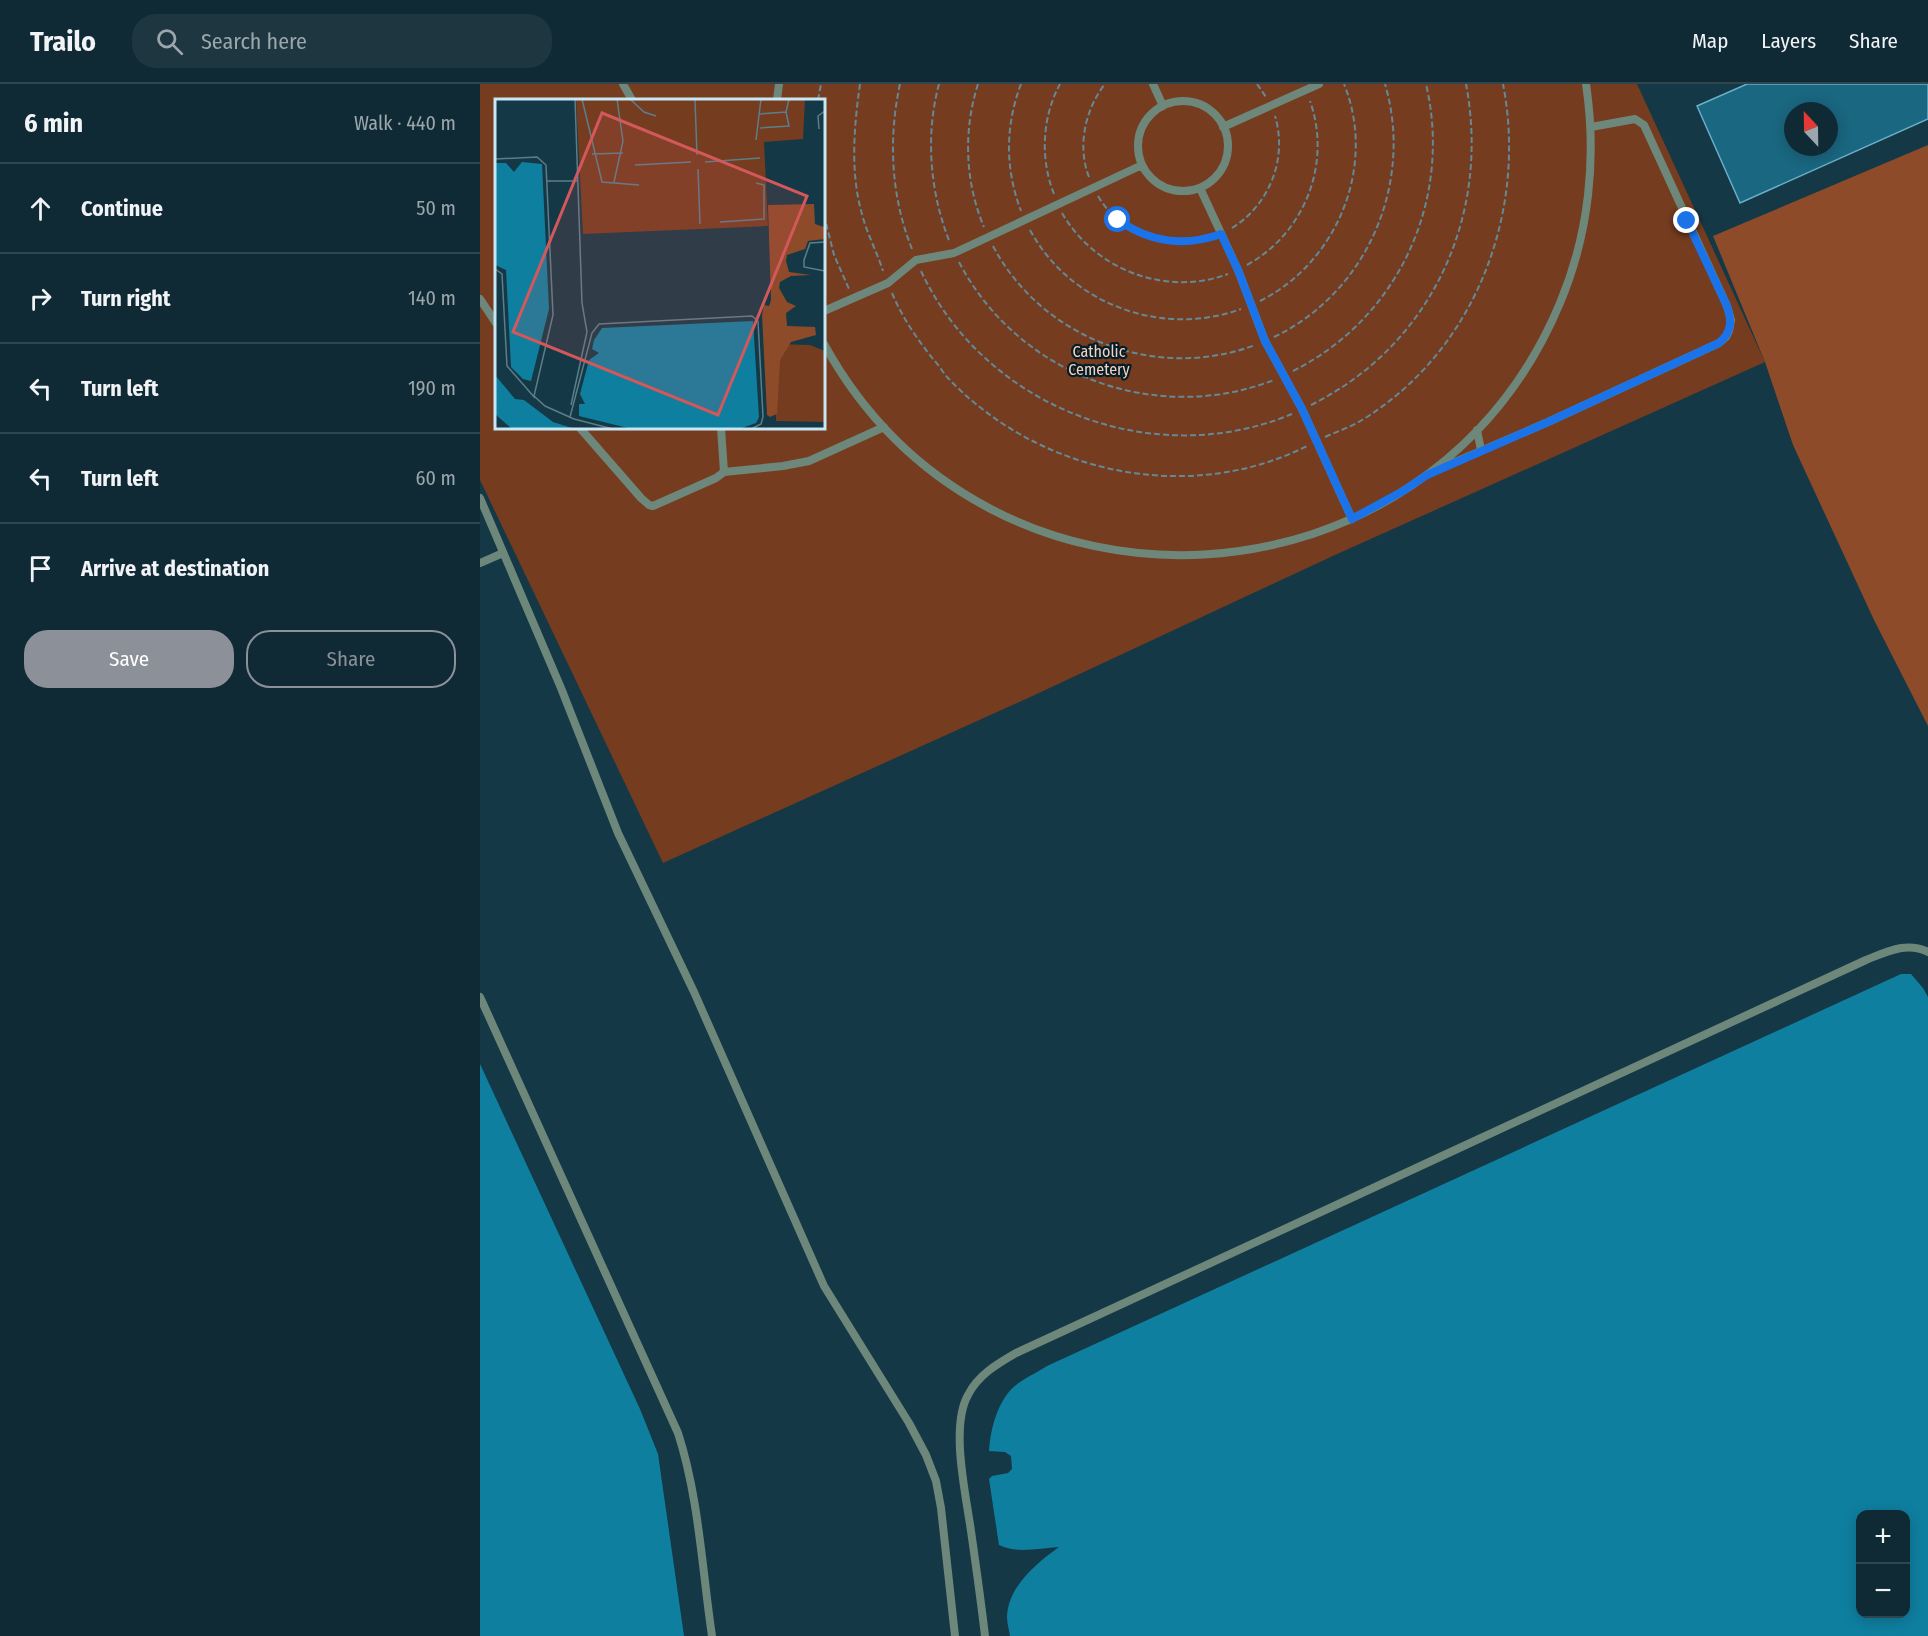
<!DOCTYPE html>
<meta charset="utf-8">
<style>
body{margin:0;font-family:"Fira Sans Condensed",sans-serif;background:#1d3640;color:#f1f3f6}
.controls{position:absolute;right:18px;bottom:18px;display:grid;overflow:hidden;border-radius:12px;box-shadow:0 3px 15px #0003}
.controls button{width:54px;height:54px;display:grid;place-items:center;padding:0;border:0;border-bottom:2px solid #2f464f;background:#0f2a34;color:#f1f3f6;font:30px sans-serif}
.compass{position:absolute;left:1304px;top:18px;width:54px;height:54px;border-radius:50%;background:#0f2a34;box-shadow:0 3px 15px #0003;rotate:338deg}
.stop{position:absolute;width:18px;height:18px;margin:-14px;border:4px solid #1a73e8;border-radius:50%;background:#fff}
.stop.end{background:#1a73e8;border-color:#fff;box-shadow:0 2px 6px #0008}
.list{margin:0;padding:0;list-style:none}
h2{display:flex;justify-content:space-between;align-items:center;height:78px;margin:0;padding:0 24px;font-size:26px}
h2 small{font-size:20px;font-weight:400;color:#9ba7ac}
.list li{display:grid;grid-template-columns:39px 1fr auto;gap:18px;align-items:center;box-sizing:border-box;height:90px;padding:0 24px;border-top:2px solid #2f464f}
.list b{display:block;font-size:22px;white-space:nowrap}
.list em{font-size:20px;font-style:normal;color:#9ba7ac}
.actions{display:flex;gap:12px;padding:18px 24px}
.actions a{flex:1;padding:14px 0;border:2px solid #8c9099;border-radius:24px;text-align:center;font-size:21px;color:#8c9099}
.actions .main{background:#8c9099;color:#fff}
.icon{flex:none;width:33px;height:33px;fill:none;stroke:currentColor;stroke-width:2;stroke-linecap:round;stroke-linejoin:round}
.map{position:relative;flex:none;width:1448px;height:1552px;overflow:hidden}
header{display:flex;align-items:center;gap:36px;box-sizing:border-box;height:84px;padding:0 30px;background:#0f2a34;border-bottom:2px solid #2f464f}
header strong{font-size:28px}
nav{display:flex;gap:33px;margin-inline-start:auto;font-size:21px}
.search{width:420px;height:54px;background:#1d3640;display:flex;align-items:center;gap:15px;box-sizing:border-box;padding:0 21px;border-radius:24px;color:#9ba7ac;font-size:22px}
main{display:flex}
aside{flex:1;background:#0f2a34}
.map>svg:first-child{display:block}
.green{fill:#753c20;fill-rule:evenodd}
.forest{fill:#8e4b2a}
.water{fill:#0f7fa0;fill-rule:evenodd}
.building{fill:#1a6781;stroke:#6baec9;stroke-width:1.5;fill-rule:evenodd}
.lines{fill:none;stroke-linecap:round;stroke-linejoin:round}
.path{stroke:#658895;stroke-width:2;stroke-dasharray:6 3;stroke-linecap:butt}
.service{stroke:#6d887b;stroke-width:8}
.route{stroke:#1a73e8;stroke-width:8}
.labels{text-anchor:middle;stroke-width:4.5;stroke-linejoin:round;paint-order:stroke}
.park-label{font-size:16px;fill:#fad1be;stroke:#021e28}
.inset-road{fill:none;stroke:#5c7e8b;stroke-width:1.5}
.view{fill:#d2585b;fill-opacity:0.15;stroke:#d2585b;stroke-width:3}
.inset-edge{fill:none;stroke:#c7e7f5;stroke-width:3}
</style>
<header>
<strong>Trailo</strong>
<div class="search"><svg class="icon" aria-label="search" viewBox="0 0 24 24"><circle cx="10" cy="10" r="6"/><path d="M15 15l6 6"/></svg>Search here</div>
<nav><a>Map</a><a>Layers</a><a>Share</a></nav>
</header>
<main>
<aside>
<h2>6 min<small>Walk · 440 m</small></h2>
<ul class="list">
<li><svg class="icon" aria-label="ahead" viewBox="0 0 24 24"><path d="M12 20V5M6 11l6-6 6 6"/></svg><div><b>Continue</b></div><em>50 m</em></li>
<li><svg class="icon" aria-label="right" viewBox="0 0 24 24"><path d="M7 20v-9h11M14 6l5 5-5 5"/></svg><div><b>Turn right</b></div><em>140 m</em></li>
<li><svg class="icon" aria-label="left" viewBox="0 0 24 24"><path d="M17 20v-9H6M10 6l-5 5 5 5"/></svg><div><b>Turn left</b></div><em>190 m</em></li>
<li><svg class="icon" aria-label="left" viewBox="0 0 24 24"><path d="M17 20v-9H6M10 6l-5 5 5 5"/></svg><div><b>Turn left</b></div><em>60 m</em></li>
<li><svg class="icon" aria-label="arrive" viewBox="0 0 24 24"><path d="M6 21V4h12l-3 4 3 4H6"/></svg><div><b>Arrive at destination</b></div></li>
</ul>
<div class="actions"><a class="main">Save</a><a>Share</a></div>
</aside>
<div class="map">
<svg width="1448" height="1552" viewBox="0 0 1448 1552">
<rect width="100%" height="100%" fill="#143845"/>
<path class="green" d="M0,0H1157L1285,278L855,471L546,615L183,779L0,396ZM16,16H344V344H16Z"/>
<path class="forest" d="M1448,61V642L1394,536L1313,361L1285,278L1233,152Z"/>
<path class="water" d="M1421,890H1431L1443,904L1448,913V1552H530C529,1546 527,1539 527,1533C528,1502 557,1479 579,1463C559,1464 538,1470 519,1461L509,1395L512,1392L528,1389L532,1385L531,1372L525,1368L509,1367C510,1348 516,1324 528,1309C537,1297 555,1290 567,1282ZM1380,1430H1426V1530H1380Z
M0,980L160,1325L178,1370L204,1552H0Z"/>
<path class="building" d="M1267,0H1448V35L1260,119L1217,22ZM1313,27H1349V63H1313Z"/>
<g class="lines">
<path class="path" d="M380,0C374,42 370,89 382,130C387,150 397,168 403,187
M420,0C408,55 411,113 432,165
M459,0C445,52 450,109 470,159
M498,0C483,47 485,98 504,143
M541,0C525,42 525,85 541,127
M777,0L786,13
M338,16L341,0
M609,93C597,63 605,25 625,0
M574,110C560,75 562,33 580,0
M618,112C641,151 688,165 730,154
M582,129C615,186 686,213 748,190
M344,131L354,171L369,205
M752,144C789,121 808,75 795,32
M550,146C590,220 682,254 761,225
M513,162C562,255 677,298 775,261
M479,178C538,291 675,342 794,296
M767,181C825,149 852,79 830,17
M441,187C505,324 673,388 812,330
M412,209C422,233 437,255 453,275C458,280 462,287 467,293C557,389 708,422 827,362
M780,217C858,178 897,81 864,0
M794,253C888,208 934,98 905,0
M813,287C919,234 973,115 946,0
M831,321C952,261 1011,131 986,0
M845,353C858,347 871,343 882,336C995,267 1048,128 1023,0"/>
<path class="service" d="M143,0L152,16
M673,0L683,22
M297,16L299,0
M658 62a45 45 0 1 1 90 0a45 45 0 1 1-90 0Z
M743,43L839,0
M720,104L758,186L785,257L822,325L872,435
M0,215L16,239
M344,227L408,199L436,176L474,169L662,81
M344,260C509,560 948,535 1080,219C1109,150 1117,74 1106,0
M100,344L161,414L169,421L173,422L236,394L244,388L303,382L329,377L404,343
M241,344L244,388
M997,346L1001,366
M959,385L1068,338L1239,259L1246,253L1249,247L1251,236L1247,222L1164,41L1155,35L1111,43
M0,414L81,604L138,749L214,908L344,1202L429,1339L446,1371L456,1397L461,1424L475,1552
M0,479L23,469
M0,913L198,1349C219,1414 222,1485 232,1552
M505,1552C501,1517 496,1482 491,1447C486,1411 470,1343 488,1311C498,1291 517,1280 536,1269C819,1137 1103,1008 1386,876C1406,868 1427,857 1448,868"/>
</g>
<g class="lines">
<path class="route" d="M638,136C671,159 704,163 741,150L758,186L785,257L822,325L872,435L923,407L947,391L1068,338L1239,259C1252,248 1252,237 1247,222L1207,137"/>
</g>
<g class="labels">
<g class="park-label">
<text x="619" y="273">Catholic<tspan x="619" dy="18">Cemetery</tspan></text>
</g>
</g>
<g transform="translate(15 15)">
<rect width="330" height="330" fill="#143845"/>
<path d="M81,0H310L308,40L269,43L273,127L88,135ZM281,245L315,246L330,252V323L281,322Z" fill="#753c20"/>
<path d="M319,105L320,125L329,128L330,140L313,142L310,150L292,156L291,162L294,173L316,176L296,177L285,183L284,189L292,203L301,207L291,214L292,227L320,228L321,236L296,243L285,261L282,315L275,318L272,316L267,216L269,206L274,207L276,201L273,106Z" fill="#8e4b2a"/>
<path d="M27,63L47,65L54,210L36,282L28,280L16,268L11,171L0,166V64H11L19,73ZM258,222L264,318L261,324L244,330H137L84,317V305H90L85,295L94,261L104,254L97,250L99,241L107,229ZM0,276L20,300L29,301L58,323L80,330H17L0,315Z" fill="#0f7fa0"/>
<path class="inset-road" d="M87,0L107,83L144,86M135,0L149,13L161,17M200,1L202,56M264,15L291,13L294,0M265,29L294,27L291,13M324,30L323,17L330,12M261,41L266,0M97,55L128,54M0,60L42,58L51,66L58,216L39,297L50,307L79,320L118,330M210,63L265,59M140,66L196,63M203,70L205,125M52,82H83M119,83L128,42L122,0M225,123L269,120V86L261,84M330,143L315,144L309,161V168L330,172M0,170L7,175L12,267L40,299M76,306L92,233L87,204L80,0M75,318L97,234L104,225L257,217L263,222L268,318L266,325L256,330"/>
<path class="view" d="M107,14L312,97L223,316L18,233Z"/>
<rect width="330" height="330" class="inset-edge"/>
</g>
</svg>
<div class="controls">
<button>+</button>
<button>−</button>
</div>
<svg class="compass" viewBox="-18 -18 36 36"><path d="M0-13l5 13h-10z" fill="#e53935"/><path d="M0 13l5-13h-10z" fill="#9ba7ac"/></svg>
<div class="stop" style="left:638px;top:136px"></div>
<div class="stop end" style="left:1207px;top:137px"></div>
</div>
</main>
